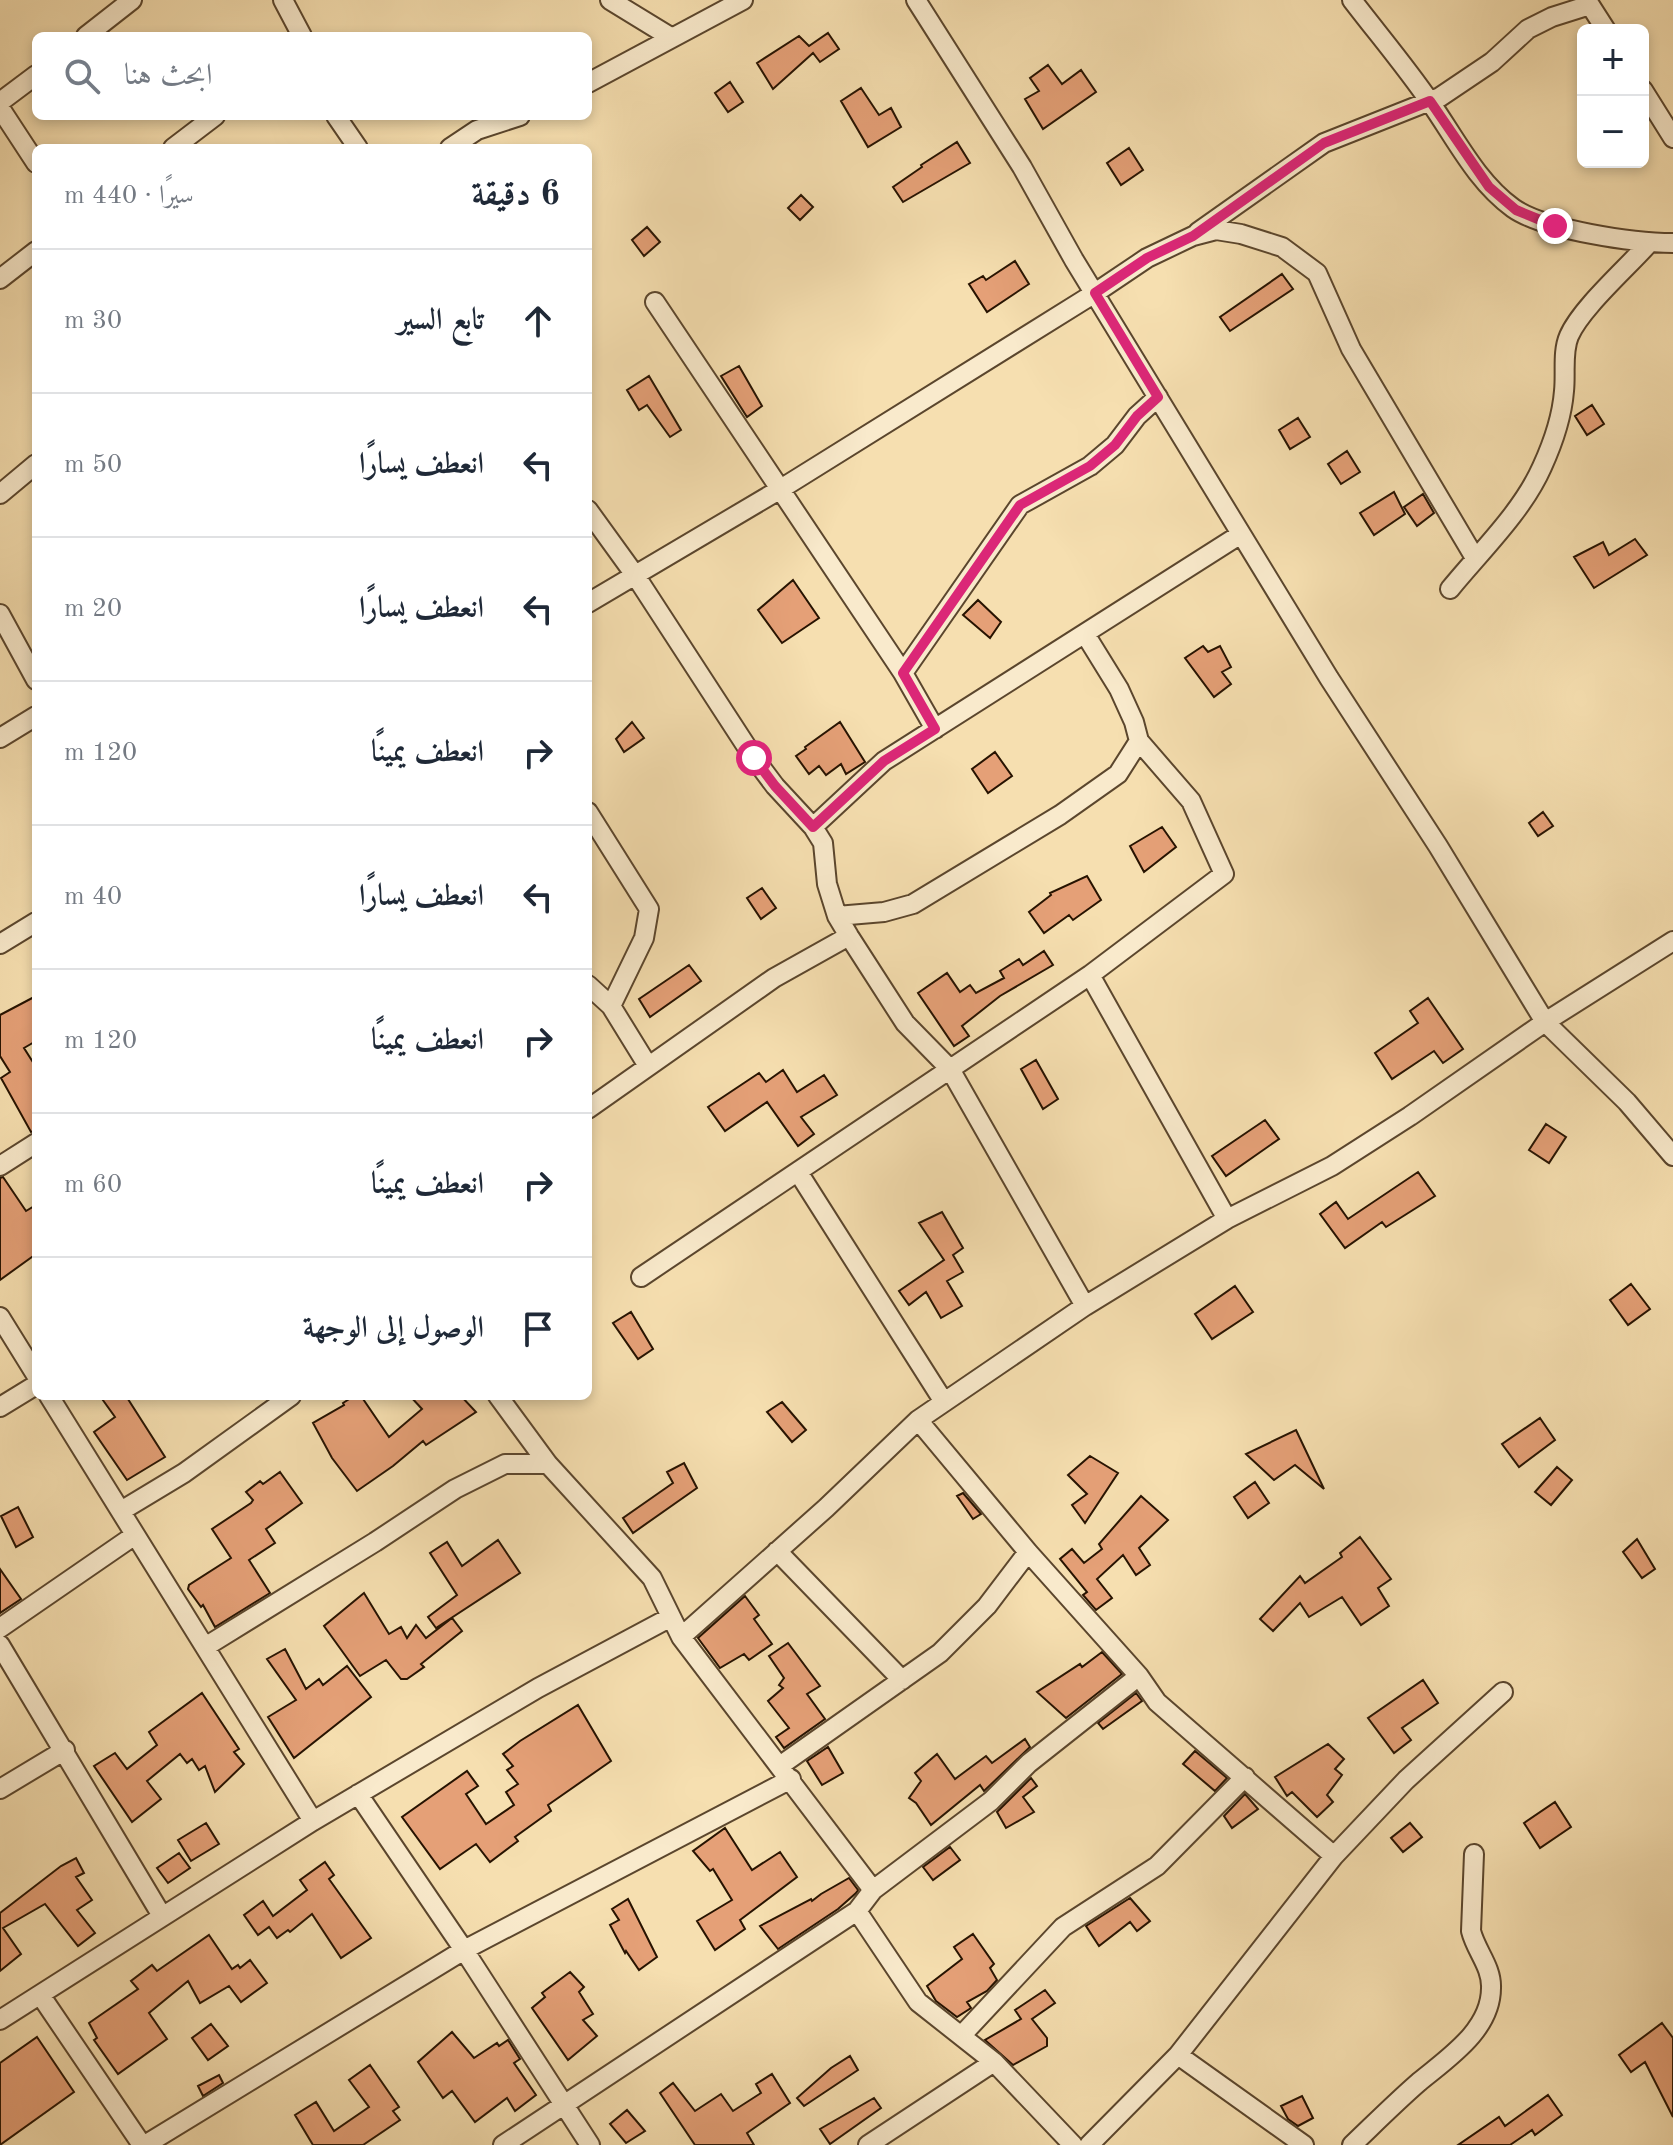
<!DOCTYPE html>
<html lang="ar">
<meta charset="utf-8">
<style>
body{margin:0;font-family:"Old Standard TT",Amiri,serif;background:#f6f6f7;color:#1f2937;direction:rtl}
.controls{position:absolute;right:24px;top:24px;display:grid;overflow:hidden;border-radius:12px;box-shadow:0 4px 12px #0003}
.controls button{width:72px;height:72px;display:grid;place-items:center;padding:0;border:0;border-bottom:2px solid #e0e1e3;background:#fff;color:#1f2937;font:40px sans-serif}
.stop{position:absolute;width:24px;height:24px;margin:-18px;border:6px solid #db2777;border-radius:50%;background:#fff}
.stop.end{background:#db2777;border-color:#fff;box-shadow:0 2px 8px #0008}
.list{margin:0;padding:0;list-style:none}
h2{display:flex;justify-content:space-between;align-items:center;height:104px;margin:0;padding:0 32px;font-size:34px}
h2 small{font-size:26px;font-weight:400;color:#747a83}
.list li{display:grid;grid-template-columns:52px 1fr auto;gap:24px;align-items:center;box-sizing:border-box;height:144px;padding:0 32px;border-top:2px solid #e0e1e3}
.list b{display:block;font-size:30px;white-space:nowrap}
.list em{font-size:26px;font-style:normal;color:#747a83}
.icon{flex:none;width:44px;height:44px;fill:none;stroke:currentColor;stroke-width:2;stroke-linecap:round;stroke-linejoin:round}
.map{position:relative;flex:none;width:1673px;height:2145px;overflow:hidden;direction:ltr}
.search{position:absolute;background:#fff;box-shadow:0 4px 12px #0003;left:32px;top:32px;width:560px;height:88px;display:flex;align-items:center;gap:20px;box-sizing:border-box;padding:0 28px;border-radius:12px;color:#747a83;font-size:30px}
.panel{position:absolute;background:#fff;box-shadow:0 4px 12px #0003;left:32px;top:144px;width:560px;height:1256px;border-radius:12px;direction:rtl}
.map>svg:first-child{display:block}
.building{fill:#e5a077;stroke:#271301;stroke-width:2}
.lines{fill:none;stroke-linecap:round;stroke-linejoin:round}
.street-casing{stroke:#5b462d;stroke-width:22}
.street{stroke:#f9eacc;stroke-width:18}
.route{stroke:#db2777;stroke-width:10}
</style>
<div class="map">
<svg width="1673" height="2145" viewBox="0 0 1673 2145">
<rect width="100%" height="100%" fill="#f6dfb0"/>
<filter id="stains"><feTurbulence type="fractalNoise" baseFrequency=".0025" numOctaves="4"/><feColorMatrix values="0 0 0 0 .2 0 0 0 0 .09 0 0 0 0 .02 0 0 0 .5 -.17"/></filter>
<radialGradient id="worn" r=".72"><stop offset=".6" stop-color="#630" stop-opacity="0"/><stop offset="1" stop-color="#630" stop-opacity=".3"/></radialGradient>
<path class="building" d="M828,33L839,49L820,62L813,53L773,89L757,63L799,36L809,46Z
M1048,65L1062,84L1081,70L1096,92L1043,129L1025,99L1039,91L1030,78Z
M730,82L743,102L728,112L715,93Z
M861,88L879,115L891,108L901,127L868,147L841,101Z
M957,142L970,163L903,202L893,187L922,167L921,165Z
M1129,148L1143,170L1121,185L1107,163Z
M801,195L813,207L800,220L788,208Z
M647,227L660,242L644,256L632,240Z
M1015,261L1029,284L987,312L969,284L983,276L986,280Z
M1282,274L1293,289L1230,331L1220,317Z
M739,366L762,406L747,417L721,376Z
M649,376L681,430L670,437L647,405L639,410L627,390Z
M1592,405L1604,424L1587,435L1575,416Z
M1298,418L1310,437L1290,449L1279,430Z
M1347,451L1360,472L1341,484L1328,464Z
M1394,492L1405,514L1374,535L1360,513Z
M1423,494L1434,513L1417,526L1404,507Z
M1635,539L1647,555L1594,588L1574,557L1603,542L1609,555Z
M793,580L819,618L782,643L758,610Z
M978,600L1001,622L990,638L963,615Z
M1203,646L1208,652L1220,646L1231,667L1222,672L1231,684L1214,697L1185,658Z
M632,722L644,738L624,752L616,739Z
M840,722L865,762L846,774L841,764L826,775L819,766L809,774L796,756L806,749L805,747Z
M995,752L1012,776L988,793L972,769Z
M1543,812L1553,826L1538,836L1529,823Z
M1162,827L1176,847L1144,872L1130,846Z
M1087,876L1101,900L1073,920L1069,915L1044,933L1029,912L1051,895L1050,893Z
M762,888L776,908L761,919L747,898Z
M1044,951L1053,965L1000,996L962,1026L969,1036L954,1046L918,993L947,973L960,992L970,985L976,993L1004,978L1000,971L1019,959L1023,965Z
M689,965L701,981L650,1017L639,999Z
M36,996V1041L24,1048L36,1067V1131L31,1132L1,1078L10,1072L0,1056V1015Z
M1428,998L1463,1049L1443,1063L1434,1051L1392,1079L1375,1053L1418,1023L1410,1011Z
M1036,1060L1058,1099L1043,1109L1021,1069Z
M783,1070L797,1092L824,1075L837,1095L801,1117L814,1134L798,1146L767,1102L725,1131L708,1107L759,1073L766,1082Z
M1265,1120L1279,1139L1226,1176L1212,1156Z
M1546,1124L1566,1137L1549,1163L1529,1150Z
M1418,1172L1435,1196L1386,1227L1382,1222L1345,1248L1320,1214L1336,1202L1348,1219Z
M3,1177L26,1211L36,1205V1254L0,1280V1178Z
M942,1212L963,1248L953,1255L963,1272L947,1281L962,1306L941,1318L926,1292L909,1305L899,1291L944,1260L919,1223Z
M1631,1284L1650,1309L1628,1325L1610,1300Z
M1235,1286L1253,1312L1212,1339L1195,1314Z
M631,1312L653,1349L638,1359L613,1323Z
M100,1396H126L165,1457L127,1480L94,1432L115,1417Z
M354,1396H361L389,1437L422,1409L410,1396H461L476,1412L426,1445L423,1441L393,1466L357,1491L332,1458L313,1423L344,1405L343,1403Z
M782,1402L806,1430L792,1442L767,1412Z
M1540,1418L1555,1440L1519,1467L1502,1444Z
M1296,1430L1324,1489L1295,1465L1274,1480L1246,1454Z
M1090,1456L1118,1473L1085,1523L1072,1505L1087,1494L1068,1475Z
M684,1463L697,1488L633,1533L623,1518L673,1483L667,1472Z
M1557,1467L1572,1480L1551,1505L1535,1492Z
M280,1472L302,1503L266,1529L275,1543L249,1560L270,1593L215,1627L203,1605L201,1607L188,1589L189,1585L231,1558L212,1529L251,1503L253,1500L246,1492L260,1481L263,1484Z
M1255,1482L1269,1503L1248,1518L1234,1497Z
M963,1493L981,1514L973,1519L957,1496Z
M1141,1496L1168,1520L1139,1548L1150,1565L1136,1575L1123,1555L1097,1579L1112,1598L1096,1610L1083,1595L1087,1592L1060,1559L1072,1549L1084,1563L1102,1549L1099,1544Z
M18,1507L33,1537L16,1547L1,1516Z
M1360,1537L1391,1579L1378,1588L1389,1606L1361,1625L1342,1597L1309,1617L1300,1603L1273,1631L1260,1619L1300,1576L1305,1583L1342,1557L1340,1553Z
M1637,1539L1655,1569L1642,1578L1623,1552Z
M498,1540L520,1573L436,1628L428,1617L457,1595L430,1553L447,1542L462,1566Z
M0,1569L21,1599L0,1613Z
M364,1593L389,1634L401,1627L407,1638L416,1625L426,1638L452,1618L462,1631L421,1664L424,1667L407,1679H401L386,1660L360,1676L324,1626Z
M745,1596L759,1615L754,1619L772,1644L749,1660L744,1654L720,1668L698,1638Z
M788,1643L820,1686L807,1694L825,1719L784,1748L776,1737L789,1728L768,1701L783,1688L779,1685L784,1678L769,1656Z
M285,1649L306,1689L319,1679L323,1685L347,1666L371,1697L294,1758L268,1717L296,1700L267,1659Z
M1102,1652L1122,1674L1066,1718L1037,1692L1080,1664L1082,1667Z
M1423,1680L1438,1703L1402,1728L1411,1740L1394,1753L1368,1718Z
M202,1693L239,1749L234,1752L244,1764L215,1792L205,1766L199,1770L192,1759L187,1763L180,1754L147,1781L161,1799L132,1822L94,1766L115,1753L127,1769L157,1745L149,1732Z
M1136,1693L1142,1701L1103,1729L1098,1723Z
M578,1705L611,1761L548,1805L551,1811L515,1837L518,1841L490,1862L476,1844L440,1869L402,1817L467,1771L478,1786L466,1794L486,1824L514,1805L506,1792L518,1784L507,1770L513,1766L503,1754L520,1741Z
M1025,1739L1030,1747L984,1791L980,1785L931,1825L916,1803L909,1798L921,1781L915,1773L937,1754L955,1779L986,1756L992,1763Z
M1328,1744L1344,1759L1335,1769L1342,1775L1327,1795L1333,1802L1317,1817L1292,1792L1287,1796L1275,1777Z
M828,1747L843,1773L822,1785L807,1761Z
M1195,1751L1227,1778L1215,1791L1183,1764Z
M1031,1778L1037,1786L1023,1797L1034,1812L1006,1828L997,1812Z
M1245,1794L1258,1809L1232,1828L1224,1816Z
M1555,1802L1571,1827L1540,1848L1524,1823Z
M206,1823L219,1844L191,1861L178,1840Z
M1410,1823L1422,1837L1403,1852L1391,1838Z
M725,1828L752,1870L780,1852L797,1877L740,1920L745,1929L715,1950L697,1921L732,1900L713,1869L710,1871L693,1851Z
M950,1847L960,1860L933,1880L923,1867Z
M179,1853L190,1868L168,1883L157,1868Z
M76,1858L84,1873L76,1877L92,1900L77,1910L95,1933L78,1946L45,1904L3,1928L21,1954L0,1971V1913L61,1866Z
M325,1862L334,1875L329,1879L371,1938L341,1958L312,1914L290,1932L288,1930L277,1938L269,1927L258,1935L244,1915L263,1901L273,1916L307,1890L300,1880Z
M849,1878L858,1890L856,1893L838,1909L778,1949L760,1926L811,1899L812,1901L821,1894Z
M1130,1898L1150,1921L1137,1931L1130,1922L1099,1946L1086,1926Z
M628,1899L657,1957L639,1970L626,1951L625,1953L610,1925L619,1920L612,1909Z
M973,1934L994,1964L990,1968L997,1980L987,1991L967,2002L971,2008L957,2017L936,2001L927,1986L962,1959L954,1947Z
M209,1935L232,1969L238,1965L240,1968L250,1960L267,1983L241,2002L229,1986L200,2003L188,1981L149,2013L167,2039L118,2074L94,2040L97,2038L89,2023L138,1989L131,1981L152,1965L157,1971Z
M570,1972L584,1987L579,1992L593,2014L583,2020L597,2036L568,2060L532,2008L545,1997L542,1993Z
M1045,1990L1055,2003L1032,2019L1047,2038V2046L1013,2065L985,2040L1021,2019L1015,2010Z
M1662,2023L1673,2038V2117L1645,2062L1631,2072L1619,2055Z
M211,2024L228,2046L208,2060L192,2038Z
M452,2032L474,2058L497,2043L499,2046L508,2040L520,2059L514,2063L536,2095L515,2111L507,2098L475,2122L452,2091L443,2098L418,2062Z
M37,2037L74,2092L0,2145V2063Z
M850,2056L858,2070L804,2106L797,2098L831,2068Z
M370,2065L399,2107L393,2111L400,2120L363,2145H313L295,2115L316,2102L334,2131L369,2107L349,2080Z
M772,2074L790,2103L747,2133L754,2145H695L660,2093L673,2083L695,2111L721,2094L733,2111L761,2093L756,2084Z
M219,2075L223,2083L203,2096L198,2086Z
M1548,2095L1562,2115L1535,2135L1532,2130L1510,2145H1458L1499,2117L1505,2126Z
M1302,2096L1313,2118L1298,2126L1288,2119L1281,2106Z
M874,2098L881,2108L830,2144L820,2129Z
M627,2110L645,2131L626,2143L610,2124Z"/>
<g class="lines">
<g class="street-casing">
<path id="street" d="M283,0L302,36
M610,0L672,38
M916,0L1022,167L1074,260L1329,678L1438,846L1545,1022L1627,1102L1673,1156
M1352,0C1378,34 1406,67 1430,102C1456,139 1476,181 1513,208C1544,230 1634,243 1673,243
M86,36L132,0
M588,83L743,0
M1643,90L1673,138
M0,102L36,75
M0,108L36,163
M336,116L358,148
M173,148L215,116
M450,148L477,130L520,116
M1198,232L1324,143L1440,97L1492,62L1528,29L1552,17L1590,5L1606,30
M0,279L36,251
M655,302L903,673L935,729
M0,494L36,464
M588,510L635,575L754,758L775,786L813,827L823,843L827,884L837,916L849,936L905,1023L950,1069L1085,1306
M1450,589C1481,551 1522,512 1542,467C1553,443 1562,417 1564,391C1566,373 1562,352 1569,336C1581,308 1628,267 1649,243
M588,603L779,490L1095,293L1147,258L1193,236L1216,230L1241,234L1282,247L1317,273L1351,349L1475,558
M0,614L36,680
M903,673L1020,505L1090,466L1115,445L1137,416L1158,397
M0,738L36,716
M588,812L649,909L644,938L611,1006
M813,827L884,761L1241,534
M837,916L884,912L913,904L1060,815L1118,774L1139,741
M0,944L36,922
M1090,975L1227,1219
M588,985L611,1006L648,1066
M588,1109L774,978L849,936
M0,1166L36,1143
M798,1172L944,1402
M641,1277L1090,975L1224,874L1191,801L1139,741L1134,722L1119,689L1085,634
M0,1317L36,1375
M49,1396L313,1821
M498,1396L548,1464L652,1578L681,1637L873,1890
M0,1407L36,1385
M918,1420L1028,1552L1139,1676L1157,1702L1334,1856
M121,1511L184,1473L291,1396
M777,1551L902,1680
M0,1628L135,1535
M681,1637L826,1508L918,1420L1085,1306L1227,1219L1332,1166L1410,1116L1545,1022L1673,941
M0,1645L162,1916
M205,1647L375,1542L455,1489L505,1464H548
M781,1765L940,1653L987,1606L1028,1552
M0,1789L65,1750
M358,1794L464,1950L590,2145
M857,1911L918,2002L994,2062L1073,2145
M41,1996L142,2145
M0,2020L313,1821L538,1688L671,1617
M962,2035L1063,1927L1157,1866L1245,1777
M1178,2055L1304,2145
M145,2145L464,1950L791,1779
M503,2145L857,1911L873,1890L991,1801L1029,1763L1139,1676
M868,2145L994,2062
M1089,2145L1178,2055L1334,1856L1406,1780L1503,1692
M1352,2145C1374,2124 1396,2102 1419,2082C1448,2058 1491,2030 1491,1988C1492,1967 1476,1951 1471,1931L1474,1854"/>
</g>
<use href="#street" class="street"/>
</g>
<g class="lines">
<path class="route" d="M754,758L775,786L813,827L884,761L935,729L903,673L1020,505L1090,466L1115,445L1137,416L1158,397L1095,293L1147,258L1193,236L1324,143L1430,101L1489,187L1516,210L1555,226"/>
</g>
<rect width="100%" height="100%" filter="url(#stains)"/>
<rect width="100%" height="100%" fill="url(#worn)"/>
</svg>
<div class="controls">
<button>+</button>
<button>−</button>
</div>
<div class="stop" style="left:754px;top:758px"></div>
<div class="stop end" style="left:1555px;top:226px"></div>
<div class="search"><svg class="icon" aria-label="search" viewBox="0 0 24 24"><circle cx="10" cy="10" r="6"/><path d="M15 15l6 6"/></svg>ابحث هنا</div>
<section class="panel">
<h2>6 دقيقة<small>سيرًا · 440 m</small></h2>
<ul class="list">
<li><svg class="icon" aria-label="ahead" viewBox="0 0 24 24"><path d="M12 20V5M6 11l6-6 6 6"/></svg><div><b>تابع السير</b></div><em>30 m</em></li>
<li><svg class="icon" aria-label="left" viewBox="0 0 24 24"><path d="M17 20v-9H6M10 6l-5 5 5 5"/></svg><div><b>انعطف يسارًا</b></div><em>50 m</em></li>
<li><svg class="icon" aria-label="left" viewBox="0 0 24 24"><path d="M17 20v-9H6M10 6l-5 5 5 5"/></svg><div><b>انعطف يسارًا</b></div><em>20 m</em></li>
<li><svg class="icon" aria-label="right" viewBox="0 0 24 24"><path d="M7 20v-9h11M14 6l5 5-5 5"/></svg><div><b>انعطف يمينًا</b></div><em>120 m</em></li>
<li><svg class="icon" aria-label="left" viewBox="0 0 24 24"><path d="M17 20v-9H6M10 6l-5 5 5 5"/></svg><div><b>انعطف يسارًا</b></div><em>40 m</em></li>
<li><svg class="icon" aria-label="right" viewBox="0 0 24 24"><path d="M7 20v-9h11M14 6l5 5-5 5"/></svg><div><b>انعطف يمينًا</b></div><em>120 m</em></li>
<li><svg class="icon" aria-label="right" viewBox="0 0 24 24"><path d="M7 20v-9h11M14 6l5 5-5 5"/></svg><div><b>انعطف يمينًا</b></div><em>60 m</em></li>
<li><svg class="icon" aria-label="arrive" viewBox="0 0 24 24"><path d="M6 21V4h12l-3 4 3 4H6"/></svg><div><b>الوصول إلى الوجهة</b></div></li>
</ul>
</section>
</div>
